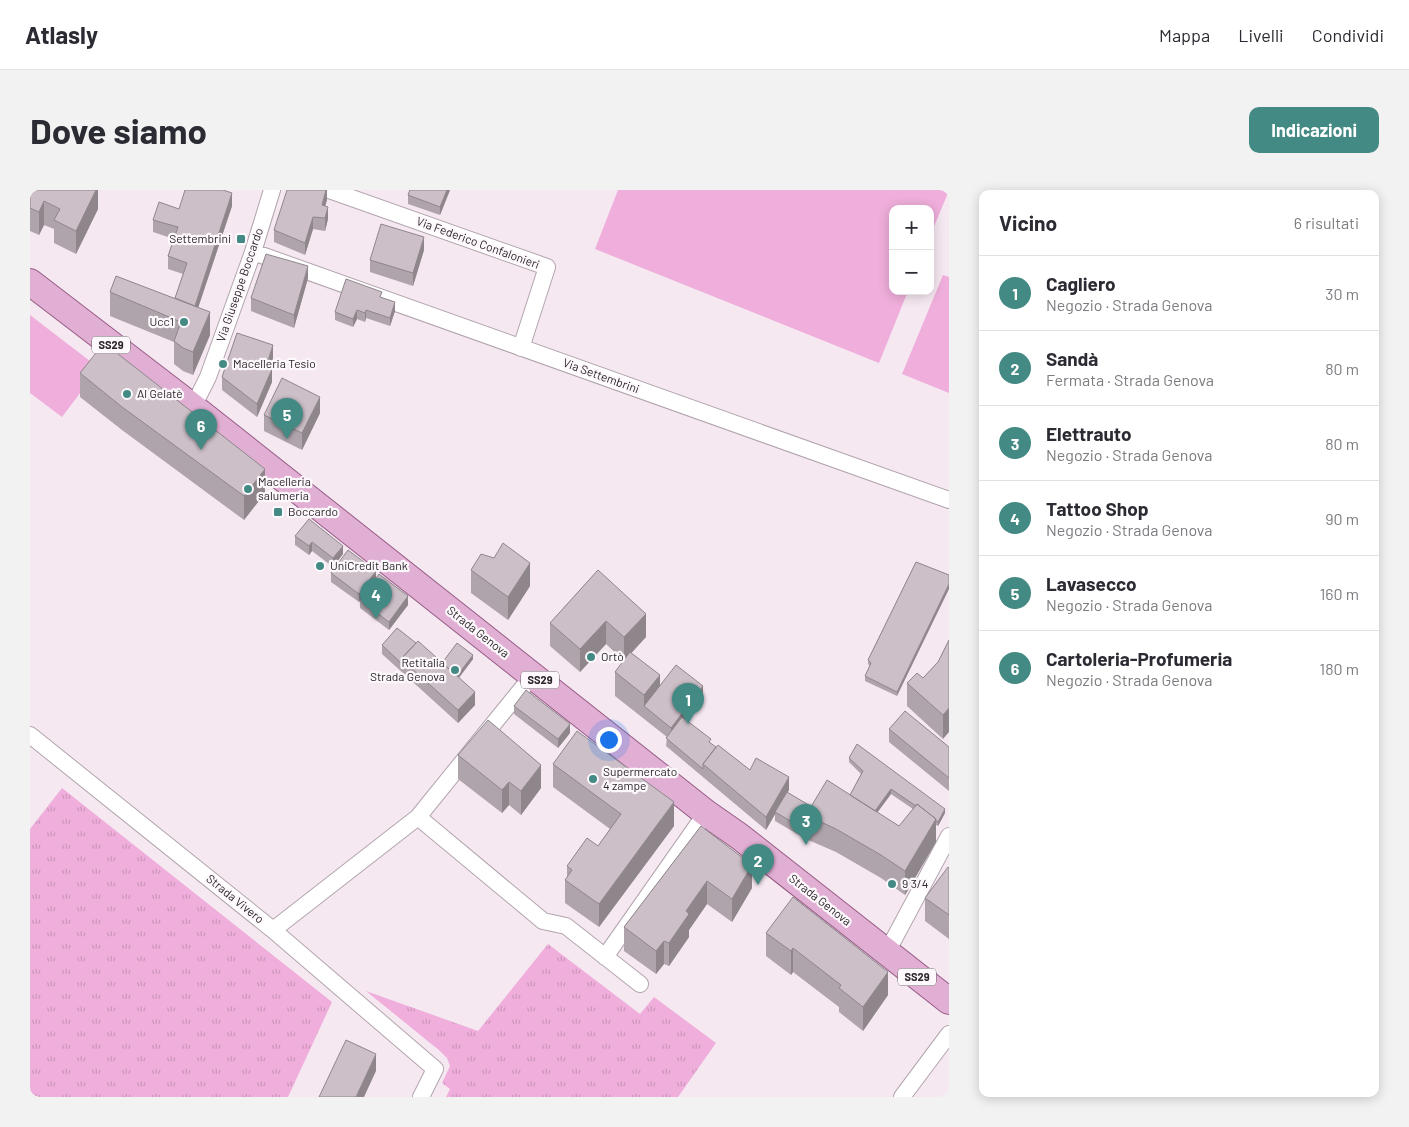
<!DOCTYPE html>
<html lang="it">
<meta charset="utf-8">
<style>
body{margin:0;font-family:Barlow,sans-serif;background:#f2f2f3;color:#2b2b33}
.controls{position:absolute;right:15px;top:15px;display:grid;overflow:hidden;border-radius:10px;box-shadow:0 2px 12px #0003}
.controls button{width:45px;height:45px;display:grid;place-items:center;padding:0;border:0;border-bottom:1px solid #e1e1e2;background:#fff;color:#2b2b33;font:25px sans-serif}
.you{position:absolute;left:578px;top:549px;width:18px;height:18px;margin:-12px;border:4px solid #fff;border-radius:50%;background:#1a73e8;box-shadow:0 0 0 8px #1a73e833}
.badge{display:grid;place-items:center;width:32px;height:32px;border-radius:50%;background:#448a84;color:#fff;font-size:16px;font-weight:700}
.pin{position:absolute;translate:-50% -41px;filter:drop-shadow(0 1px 2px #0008)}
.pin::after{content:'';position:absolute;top:26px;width:18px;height:15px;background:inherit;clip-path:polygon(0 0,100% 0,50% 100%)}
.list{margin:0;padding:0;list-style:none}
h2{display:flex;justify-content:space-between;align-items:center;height:65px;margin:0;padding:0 20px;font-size:21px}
h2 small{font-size:16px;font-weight:400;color:#7c7c81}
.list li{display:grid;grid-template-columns:32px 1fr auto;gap:15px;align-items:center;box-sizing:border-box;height:75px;padding:0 20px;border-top:1px solid #e1e1e2}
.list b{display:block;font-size:19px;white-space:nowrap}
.list p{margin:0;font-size:16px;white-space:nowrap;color:#7c7c81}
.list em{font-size:16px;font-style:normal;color:#7c7c81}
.map{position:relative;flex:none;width:919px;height:907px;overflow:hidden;border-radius:10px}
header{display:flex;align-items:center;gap:30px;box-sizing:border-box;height:70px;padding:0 25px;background:#fff;border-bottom:1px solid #e1e1e2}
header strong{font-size:24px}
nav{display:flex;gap:28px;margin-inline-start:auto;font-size:18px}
.intro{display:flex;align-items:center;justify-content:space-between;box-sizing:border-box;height:120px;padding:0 30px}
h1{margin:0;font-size:35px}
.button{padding:12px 22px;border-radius:10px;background:#448a84;color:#fff;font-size:18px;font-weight:700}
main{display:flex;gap:30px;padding:0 30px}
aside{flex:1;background:#fff;border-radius:10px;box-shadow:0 2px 12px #0003}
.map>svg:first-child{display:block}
.grass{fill:url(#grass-tufts)}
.green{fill:#efaedb}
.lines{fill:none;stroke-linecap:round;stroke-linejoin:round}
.street-casing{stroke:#b2a5ae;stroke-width:18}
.primary-casing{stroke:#965c86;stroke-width:28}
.street{stroke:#fff;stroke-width:16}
.primary{stroke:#e2afd4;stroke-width:26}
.wall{fill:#afa4ac;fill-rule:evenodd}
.shaded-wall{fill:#8f868c}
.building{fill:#ccbfc8;stroke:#8f868c}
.poi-dot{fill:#448a84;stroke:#fdf8fc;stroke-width:2}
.labels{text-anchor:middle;stroke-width:4.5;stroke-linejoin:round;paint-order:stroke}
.shield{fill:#fdf8fc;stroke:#6a6568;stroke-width:1}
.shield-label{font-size:11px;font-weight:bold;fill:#2b2629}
.poi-label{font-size:12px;fill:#2b2629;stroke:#fdf8fc;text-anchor:start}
.street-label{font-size:12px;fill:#2b2629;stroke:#fdf8fc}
</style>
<header>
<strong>Atlasly</strong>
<nav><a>Mappa</a><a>Livelli</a><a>Condividi</a></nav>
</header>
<div class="intro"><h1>Dove siamo</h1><a class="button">Indicazioni</a></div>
<main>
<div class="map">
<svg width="919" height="907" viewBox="0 0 919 907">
<defs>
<pattern id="grass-tufts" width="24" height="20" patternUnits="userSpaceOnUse" patternTransform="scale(1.25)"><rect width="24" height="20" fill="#efaedb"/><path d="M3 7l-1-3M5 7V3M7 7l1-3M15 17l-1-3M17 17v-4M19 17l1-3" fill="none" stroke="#cd96bc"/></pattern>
</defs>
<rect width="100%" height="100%" fill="#f6e8f1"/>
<path class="grass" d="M32,598L302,812L258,907H0V639Z
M518,754L610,824L624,807L686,853L648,907H416L420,899L412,893L420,876L417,868L410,861L336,801L448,841Z"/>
<path class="green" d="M588,0H912L918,3L900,46V19H863V101H878L849,173L565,59Z
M913,85L919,87V203L872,184Z
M0,125L69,178L32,227L0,203Z"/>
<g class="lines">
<g class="street-casing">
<path id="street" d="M299,0L517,77L491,158
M223,62L919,310
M163,217L178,187L223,62L242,0
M0,545L243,740L405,879L391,907
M388,627L513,731L536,736L610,794
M243,740L388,627L503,485
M857,762L919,646
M575,767L676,623
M872,907L919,844"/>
</g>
<g class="primary-casing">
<path id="primary" d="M0,92L163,217L676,623L709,646L919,811"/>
</g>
<use href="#street" class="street"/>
<use href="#primary" class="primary"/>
</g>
<path class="wall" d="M0,0H68V19L46,64L24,53V39L14,35L9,45L0,41Z
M297,0V10L295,16L298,29L295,41L283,39L275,65L244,52V40Z
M380,0H420L410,25L378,14V5Z
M202,16L168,118L180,145L163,185L153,181L144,174V152L80,126V102L145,108L153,84L138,79V66L144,49L123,42V30L149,19Z
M394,60L383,96L340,82V70Z
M278,88L264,138L221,121V108Z
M352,108L365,121L360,136L336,128L335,132L327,129L323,137L305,130V122Z
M243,168L239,179L242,192L227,227L192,200V187Z
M50,183L235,303L214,330L92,240L50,207Z
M290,223L272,260L234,241V225Z
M265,346L313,364L303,377L282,361L279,365L265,355Z
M886,372L867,506L835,491V486L840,476L838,474V470Z
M441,380L500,396L478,430L441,403Z
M568,380L616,447L601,463L630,496L673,508L656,530L681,554L720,580L759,600L757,603L782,617L820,605L831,584L819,572V568L915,623L908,636L906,635V652L875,705L851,688L806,662L776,649L745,631V623L736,640L636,556L637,547L585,506V482L594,471L576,454L550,482L520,456V433ZM861,604L883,619L869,636L847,623Z
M301,383L346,388L378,415L359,440L330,418V411L329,412L301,392Z
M919,450L913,549L877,516V493L893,488L908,472Z
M386,453L412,473L443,469L429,488L445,515L428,533L352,464V455Z
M484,516L540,543L528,558L484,524Z
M859,539L919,557V601L859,552Z
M428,565L511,598L491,625L479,615L472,623L428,589Z
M523,574L644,636L569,737L535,713V690L537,688V676L568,656L580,639L523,597Z
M671,636L722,698L702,732L677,714L659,740V747L639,776L634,774L626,784L594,761V737Z
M919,678V749L895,731V708Z
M736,743L858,805L833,841L809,822V817L763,782L761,785L736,766Z"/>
<path class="shaded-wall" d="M66,0H68V19L46,64V41Z
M296,0H297V10L292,27V15Z
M417,0H420L410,25V17Z
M202,3V16L161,139V126Z
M14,11V35L9,45V22Z
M298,17V29L295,41V28Z
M283,27V39L275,65V53Z
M394,47V60L383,96V83Z
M278,76V88L264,138V125Z
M365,112V121L360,136V128Z
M327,120V129L323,137V129Z
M336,120V128L335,132V123Z
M180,122V145L163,185V162Z
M243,155V168L236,190V177Z
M242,179V192L227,227V214Z
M290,207V223L272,260V243Z
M235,279V303L214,330V306Z
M282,352V361L279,365V356Z
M313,356V364L303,377V368Z
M500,373V396L478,430V407Z
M346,381V390L330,410L329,412V404Z
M919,394V399L867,506V502Z
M378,406V415L359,440V432Z
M616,424V447L594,471V447Z
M576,431V454L550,482V459Z
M443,465V469L423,495V491Z
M630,485V509L614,516V529V505Z
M673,496V508L641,550V538Z
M445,502V515L428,533V520Z
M919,518V542L913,549V525Z
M540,534V543L528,558V549Z
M511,575V598L491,625V601Z
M759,587V600L736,640V627Z
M479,592V615L472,623V600Z
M861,599V604L843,628V624Z
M644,612V636L569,737V714Z
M915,619V623L908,636V632Z
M906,629V652L875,705V681Z
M722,675V698L702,732V709Z
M677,691V714L659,740V747L639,776V753L656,721Z
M634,751V774L626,784V761Z
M763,758V782L761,785V761Z
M858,782V805L833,841V817Z
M346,864V881L334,907H326Z"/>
<path class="building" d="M0,0H66L46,41L24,30L30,19L14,11L9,22L0,18Z
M155,0H193L202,3L165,116L145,108L157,73L138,66L148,37L123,30L129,12L149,19Z
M257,0H296L292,15L298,17L295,28L283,27L275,53L244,40Z
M380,0H417L410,17L378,5Z
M351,34L394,47L383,83L340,70Z
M236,64L278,76L264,125L221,108Z
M86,86L180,122L163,162L153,158L144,151L151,132L80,102Z
M316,89L352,102L350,107L365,112L360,128L336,120L335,123L327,120L323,129L305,122Z
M207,143L243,155L236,177L242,179L227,214L192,187Z
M74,153L235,279L214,306L92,217L50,183Z
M252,188L290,207L272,243L234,225Z
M279,329L313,356L303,368L282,352L279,356L265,346Z
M473,353L500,373L478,407L441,380L451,364L464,368Z
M318,360L346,381L329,404L301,383Z
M886,372L919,385V394L867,502L835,486L841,473L838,470Z
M568,380L616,424L594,447L576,431L550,459L520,433Z
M349,384L378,406L359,432L330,410Z
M367,438L386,453L371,469V473L352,455Z
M919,450V518L913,525L877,493L887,483L893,488L908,472Z
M388,451L445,502L428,520L371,469Z
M427,453L443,465L427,486L412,473Z
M600,462L630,485L614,505L585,482Z
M646,475L673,496L641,538L614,516Z
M496,500L540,534L528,549L484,516Z
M875,521L919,557V588L859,539Z
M652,527L681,549L679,552L686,557L673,574V579L636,548Z
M458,530L511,575L491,601L479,592L472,600L428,565Z
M547,541L644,612L569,714L535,690L542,680L537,676L557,648L568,656L591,624L523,574Z
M827,554L915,619L908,632L906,631V629L887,614L886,616L861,599L845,621L820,605L833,581L819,568Z
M688,555L720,580L726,568L759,587L736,627L673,574Z
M797,590L869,636L887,614L906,629L875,681L851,665L806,639L776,625Z
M757,602L782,617L776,625V640L745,622Z
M671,636L722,675L702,709L677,691L656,721L659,724L639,753L634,751L626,761L594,737Z
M918,677L919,678V725L895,708Z
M763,707L858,782L833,817L809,798L811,795L763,758L761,761L736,743Z
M316,850L346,864L326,907H289Z"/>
<g class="poi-dot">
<rect x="206" y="44" width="10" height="10" rx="2.5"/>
<circle cx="154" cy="132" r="5"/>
<circle cx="193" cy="174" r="5"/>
<circle cx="97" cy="204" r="5"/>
<circle cx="218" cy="299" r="5"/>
<rect x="243" y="317" width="10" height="10" rx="2.5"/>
<circle cx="290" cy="376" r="5"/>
<circle cx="561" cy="467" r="5"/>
<circle cx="425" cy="480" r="5"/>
<circle cx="563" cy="589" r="5"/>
<circle cx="862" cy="694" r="5"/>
</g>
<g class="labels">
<g class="shield">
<rect x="62" y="146.5" width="38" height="17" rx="4"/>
<rect x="491" y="481.5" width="38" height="17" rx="4"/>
<rect x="868" y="778.5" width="38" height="17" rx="4"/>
</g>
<g class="shield-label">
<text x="81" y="159">SS29</text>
<text x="510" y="494">SS29</text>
<text x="887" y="791">SS29</text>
</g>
<g class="poi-label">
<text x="201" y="53" text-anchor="end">Settembrini</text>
<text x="144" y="136" text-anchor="end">Ucc1</text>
<text x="203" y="178">Macelleria Tesio</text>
<text x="107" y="208">Al Gelatè</text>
<text x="228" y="296">Macelleria<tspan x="228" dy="14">salumeria</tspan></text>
<text x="258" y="326">Boccardo</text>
<text x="300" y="380">UniCredit Bank</text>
<text x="571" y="471">Ortò</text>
<text x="415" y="477" text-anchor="end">Retitalia<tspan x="415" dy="14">Strada Genova</tspan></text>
<text x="573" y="586">Supermercato<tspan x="573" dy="14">4 zampe</tspan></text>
<text x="872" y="698">9 3/4</text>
</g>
<g class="street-label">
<text transform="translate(448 53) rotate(20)" y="4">Via Federico Confalonieri</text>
<text transform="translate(210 95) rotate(-71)" y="4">Via Giuseppe Boccardo</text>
<text transform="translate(571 186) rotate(20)" y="4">Via Settembrini</text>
<text transform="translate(448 442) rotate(38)" y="4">Strada Genova</text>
<text transform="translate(205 709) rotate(39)" y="4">Strada Vivero</text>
<text transform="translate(790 710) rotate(38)" y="4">Strada Genova</text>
</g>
</g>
</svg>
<div class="controls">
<button>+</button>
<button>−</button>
</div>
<div class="you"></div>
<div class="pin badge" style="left:658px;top:534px">1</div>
<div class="pin badge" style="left:728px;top:695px">2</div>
<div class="pin badge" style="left:776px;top:655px">3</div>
<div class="pin badge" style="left:346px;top:429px">4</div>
<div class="pin badge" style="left:257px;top:249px">5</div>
<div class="pin badge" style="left:171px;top:260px">6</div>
</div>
<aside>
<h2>Vicino<small>6 risultati</small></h2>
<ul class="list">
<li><span class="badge">1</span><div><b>Cagliero</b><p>Negozio · Strada Genova</p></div><em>30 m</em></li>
<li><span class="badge">2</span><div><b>Sandà</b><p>Fermata · Strada Genova</p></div><em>80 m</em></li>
<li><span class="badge">3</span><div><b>Elettrauto</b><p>Negozio · Strada Genova</p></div><em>80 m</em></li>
<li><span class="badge">4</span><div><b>Tattoo Shop</b><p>Negozio · Strada Genova</p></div><em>90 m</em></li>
<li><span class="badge">5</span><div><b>Lavasecco</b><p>Negozio · Strada Genova</p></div><em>160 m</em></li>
<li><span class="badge">6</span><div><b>Cartoleria-Profumeria</b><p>Negozio · Strada Genova</p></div><em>180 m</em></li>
</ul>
</aside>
</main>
